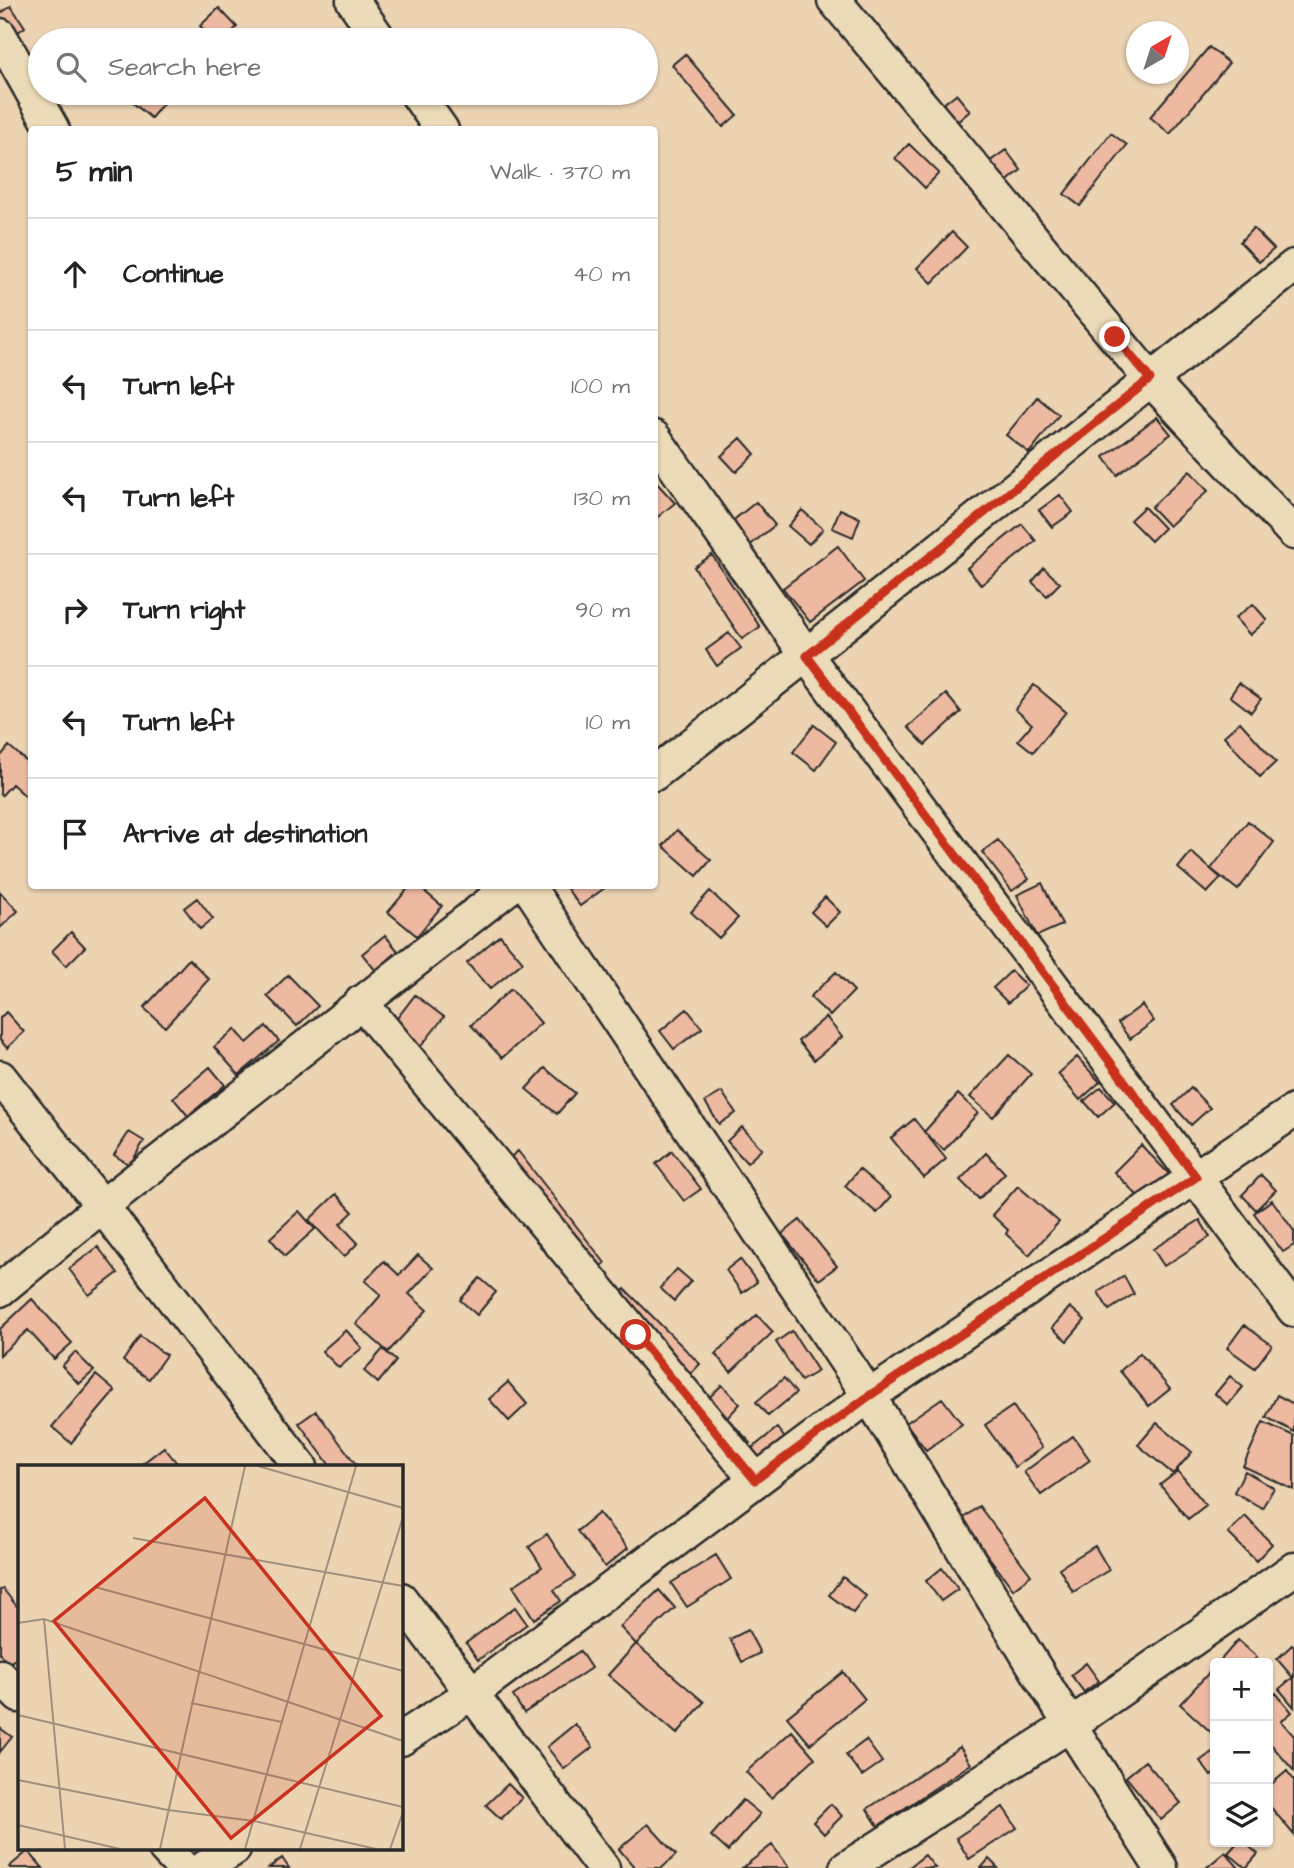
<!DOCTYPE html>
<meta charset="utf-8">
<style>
body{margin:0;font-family:"Architects Daughter",sans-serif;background:#f2f2f2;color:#222}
.controls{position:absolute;right:21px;bottom:21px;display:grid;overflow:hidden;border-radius:7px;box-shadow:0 2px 5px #0004}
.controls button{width:63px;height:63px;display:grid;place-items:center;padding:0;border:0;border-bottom:2px solid #e0e0e0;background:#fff;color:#222;font:35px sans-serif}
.compass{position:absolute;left:1126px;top:21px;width:63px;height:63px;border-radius:50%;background:#fff;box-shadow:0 2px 5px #0004;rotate:39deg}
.stop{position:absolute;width:21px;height:21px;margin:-16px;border:5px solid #c8321e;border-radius:50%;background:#fff}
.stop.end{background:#c8321e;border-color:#fff;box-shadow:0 2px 7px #0008}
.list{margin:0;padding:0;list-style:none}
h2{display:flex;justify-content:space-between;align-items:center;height:91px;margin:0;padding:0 28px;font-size:30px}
h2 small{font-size:23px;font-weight:400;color:#767676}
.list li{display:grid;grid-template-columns:46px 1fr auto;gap:21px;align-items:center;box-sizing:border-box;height:112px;padding:0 28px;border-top:2px solid #e0e0e0}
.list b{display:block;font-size:26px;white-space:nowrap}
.list em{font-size:23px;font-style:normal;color:#767676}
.icon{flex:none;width:38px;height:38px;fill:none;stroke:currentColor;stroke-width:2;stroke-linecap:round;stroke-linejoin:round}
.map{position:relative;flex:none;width:1294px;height:1868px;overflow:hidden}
.search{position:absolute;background:#fff;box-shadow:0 2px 5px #0004;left:28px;top:28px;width:630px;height:77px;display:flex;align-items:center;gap:18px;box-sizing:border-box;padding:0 24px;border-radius:38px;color:#767676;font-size:26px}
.panel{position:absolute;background:#fff;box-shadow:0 2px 5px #0004;left:28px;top:126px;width:630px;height:763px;border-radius:7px}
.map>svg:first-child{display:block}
.building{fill:#eeb9a1;stroke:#2b2b2b;stroke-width:2}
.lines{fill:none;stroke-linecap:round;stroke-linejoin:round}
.street-casing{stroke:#2b2b2b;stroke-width:37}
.street{stroke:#ecdbb8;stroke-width:32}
.route{stroke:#c8321e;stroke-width:9}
.inset-road{fill:none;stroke:#9f907d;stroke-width:2}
.view{fill:#c8321e;fill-opacity:0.15;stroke:#c8321e;stroke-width:3.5}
.inset-edge{fill:none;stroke:#2b2b2b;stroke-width:3.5}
</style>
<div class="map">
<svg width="1294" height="1868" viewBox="0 0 1294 1868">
<rect width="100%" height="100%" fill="#ecd4b3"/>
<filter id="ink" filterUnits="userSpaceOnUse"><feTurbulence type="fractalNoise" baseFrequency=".0143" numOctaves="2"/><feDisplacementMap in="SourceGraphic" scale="14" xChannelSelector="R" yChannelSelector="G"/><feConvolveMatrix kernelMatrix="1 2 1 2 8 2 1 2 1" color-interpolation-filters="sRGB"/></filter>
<g filter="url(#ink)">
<path class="building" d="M11,6L25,27L0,45V14Z
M219,8L237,27L224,40H215L200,26Z
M1209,47L1229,63L1170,134L1150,117Z
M685,54L737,115L723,127L672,65Z
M139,93H158L166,100L151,118L132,102Z
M956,94L970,111L957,122L942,105Z
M1111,133L1127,145L1080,206L1064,194Z
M909,144L939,173L925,188L895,158Z
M1006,150L1021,170L1005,183L989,162Z
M1253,228L1274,249L1259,262L1240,242Z
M952,232L967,247L932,283L917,268Z
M1037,397L1059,415L1029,453L1006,435Z
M1157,417L1171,434L1117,475L1104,457Z
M741,438L755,454L736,472L721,456Z
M1190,471L1208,491L1169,526L1151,507Z
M654,480L675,503L654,520Z
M1060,495L1073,512L1052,527L1039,510Z
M756,502L775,525L748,547L730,523Z
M1144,507L1164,528L1151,541L1130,520Z
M840,509L860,518L853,537L832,528Z
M802,510L823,529L809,544L788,526Z
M1022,524L1036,541L981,585L967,568Z
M838,546L864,581L810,622L783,588Z
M712,555L760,627L742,639L694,567Z
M1044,568L1060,583L1047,596L1032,582Z
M1253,604L1267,620L1250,635L1235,618Z
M729,633L741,648L717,666L706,650Z
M1239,683L1261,699L1251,712L1230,696Z
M1034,685L1066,712L1033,752L1018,740L1032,724L1015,709Z
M946,694L961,712L925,745L908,727Z
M1240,722L1276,762L1260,777L1224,736Z
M814,725L836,742L816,770L793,752Z
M9,746L32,766V802L12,784L2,795L0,794V757Z
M1248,821L1274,842L1238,890L1211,869Z
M677,830L711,860L697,876L663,846Z
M998,840L1029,879L1012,891L982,852Z
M1191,852L1221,878L1207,893L1178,868Z
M1042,883L1062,925L1037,936L1017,895Z
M410,886H418L442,906L417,936L388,912Z
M565,886H605L606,887L580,906Z
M710,891L738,918L719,938L691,912Z
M0,892L18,911L0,928Z
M825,897L840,912L826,926L811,912Z
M197,898L213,919L200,929L184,908Z
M71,932L85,947L66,966L52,951Z
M385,935L398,951L376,971L362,954Z
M500,935L523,962L490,989L467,963Z
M189,959L209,979L165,1027L144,1008Z
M1011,971L1026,986L1008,1003L993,988Z
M836,972L854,991L830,1016L810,997Z
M288,975L318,1006L297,1026L267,996Z
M511,989L541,1023L502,1058L471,1025Z
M415,995L444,1017L411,1059L382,1038Z
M1142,1005L1154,1021L1130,1039L1118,1023Z
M687,1009L702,1028L674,1049L660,1031Z
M6,1012L24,1032L7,1048L0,1040V1018Z
M826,1017L842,1037L814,1060L798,1041Z
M266,1026L279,1041L239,1075L214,1047L235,1029L247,1043Z
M1009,1055L1031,1074L993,1117L970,1097Z
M1077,1057L1100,1082L1080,1100L1058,1074Z
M210,1067L225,1085L188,1116L173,1098Z
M545,1068L575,1093L557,1114L526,1089Z
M1101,1087L1115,1102L1098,1117L1084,1101Z
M1191,1088L1210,1108L1191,1125L1173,1105Z
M722,1092L736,1113L719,1124L705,1102Z
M958,1094L978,1113L944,1150L924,1132Z
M914,1119L946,1159L924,1178L891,1138Z
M742,1127L762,1149L747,1163L727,1141Z
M129,1132L144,1141L130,1165L114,1155Z
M1141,1145L1171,1176L1144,1202L1114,1172Z
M518,1151L605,1263L587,1277L501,1165Z
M672,1151L701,1189L684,1201L656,1164Z
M986,1153L1005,1173L979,1199L960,1180Z
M859,1169L891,1197L877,1213L845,1186Z
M1261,1175L1276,1190L1256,1210L1242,1195Z
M1018,1186L1059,1222L1029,1255L1006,1234L1008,1230L992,1215Z
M336,1194L353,1212L340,1224L358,1243L344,1257L309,1220Z
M1272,1200L1294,1231V1245L1283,1252L1254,1213Z
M299,1211L315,1229L285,1256L270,1238Z
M800,1220L837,1266L819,1280L782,1234Z
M1200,1220L1210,1237L1164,1266L1153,1249Z
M98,1247L118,1273L89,1295L69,1269Z
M418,1255L433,1268L409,1294L427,1310L388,1352L356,1324L381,1295L365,1281L384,1261L399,1275Z
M740,1259L757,1282L742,1293L726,1270Z
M677,1269L691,1281L674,1301L660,1288Z
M1124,1276L1134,1294L1109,1310L1098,1292Z
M480,1278L496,1292L477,1315L460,1300Z
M625,1289L700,1364L685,1380L609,1305Z
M32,1299L72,1343L54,1359L28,1330L0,1355V1329Z
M1070,1307L1085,1320L1067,1341L1052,1328Z
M757,1315L773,1332L731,1372L715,1354Z
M1244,1325L1272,1345L1255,1368L1227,1348Z
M346,1330L362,1348L339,1368L322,1351Z
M792,1331L818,1371L801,1381L776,1342Z
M140,1336L166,1355L149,1379L123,1361Z
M383,1349L396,1361L378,1383L364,1371Z
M75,1352L94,1371L79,1384L62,1366Z
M1140,1353L1170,1389L1149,1406L1120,1371Z
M96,1375L115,1391L71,1443L52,1427Z
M1230,1376L1243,1387L1228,1405L1215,1394Z
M784,1378L796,1393L768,1416L756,1402Z
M508,1382L527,1404L509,1421L489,1399Z
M722,1385L740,1404L727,1418L751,1443L738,1457L695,1411Z
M1277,1395L1294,1404V1432L1266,1417Z
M942,1398L962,1424L926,1450L906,1423Z
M1013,1406L1042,1448L1015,1467L985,1425Z
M316,1411L358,1467H331L299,1423Z
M1263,1422L1294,1436V1490L1243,1466Z
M1157,1423L1192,1452L1173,1474L1138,1445Z
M777,1428L788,1442L752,1472L740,1458Z
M1073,1436L1090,1460L1041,1495L1024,1472Z
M164,1447L180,1467H138Z
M1178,1471L1206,1505L1188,1519L1160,1485Z
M1245,1471L1274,1488L1262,1508L1234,1492Z
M979,1506L1031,1575L1013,1589L961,1520Z
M599,1513L628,1548L605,1567L577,1531Z
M1245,1516L1272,1544L1256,1561L1228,1533Z
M547,1534L575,1577L554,1590L561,1601L534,1619L513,1586L542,1567L529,1547Z
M1095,1546L1109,1570L1073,1592L1059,1568Z
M716,1555L731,1579L687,1607L671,1583Z
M942,1568L958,1589L941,1601L926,1581Z
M843,1577L866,1596L853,1613L829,1595Z
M3,1589L19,1609V1655L9,1664L0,1654V1590Z
M659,1590L675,1608L636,1644L620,1627Z
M515,1607L527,1624L478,1660L466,1643Z
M748,1630L760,1653L742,1662L730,1639Z
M1238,1640L1257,1657L1251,1663H1218Z
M636,1644L704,1702L677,1734L608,1675Z
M1292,1645L1294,1647V1679L1277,1659Z
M580,1651L591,1668L524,1713L513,1696Z
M1086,1663L1099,1681L1084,1692L1071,1675Z
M1215,1666V1736L1180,1704Z
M843,1672L865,1699L810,1744L787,1717Z
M1292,1678L1294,1680V1707L1279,1689Z
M1276,1693L1292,1712L1281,1721L1294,1736V1771L1268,1741V1700Z
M575,1724L593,1747L564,1769L547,1747Z
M0,1728L12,1737L0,1752Z
M792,1731L815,1758L771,1798L746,1772Z
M866,1740L882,1762L862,1776L846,1755Z
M960,1747L971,1764L878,1826L867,1809Z
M1215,1750V1773L1211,1776L1200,1761Z
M1145,1761L1181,1803L1161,1820L1126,1777Z
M1287,1771L1294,1780V1835L1268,1804V1787Z
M508,1784L522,1798L501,1819L486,1805Z
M743,1800L760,1814L728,1851L711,1836Z
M831,1804L842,1816L824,1834L813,1822Z
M1003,1807L1017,1828L969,1859L956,1838Z
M648,1824L676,1855L662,1868H635L619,1849Z
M1238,1842H1244L1258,1854L1246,1868L1228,1853Z
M772,1845L790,1868H742Z
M28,1851L43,1868H10L9,1867Z
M1225,1852L1239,1868H1206Z
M925,1855L935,1868H908Z
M282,1858L289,1868H269Z
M989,1859L998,1868H981Z"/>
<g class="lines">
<g class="street-casing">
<path id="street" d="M834,0L1150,379L1294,533
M353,1L380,40
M0,35L53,130
M416,93L442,130
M654,437L807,656L1294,1310
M654,774C870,608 1080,434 1294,266
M528,886L869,1396L1070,1725L1161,1868
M361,1002L756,1480
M0,1077L102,1206L301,1467
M0,1290L102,1206L511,886
M401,1599L603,1868
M0,1676L19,1696
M401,1739L472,1693L869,1396L1294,1111
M165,1849L183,1868
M204,1868L234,1849
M846,1868L1070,1725L1294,1569"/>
</g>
<use href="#street" class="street"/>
</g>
</g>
<g class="lines" filter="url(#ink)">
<path class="route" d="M636,1335L755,1480L869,1396L1196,1177L807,656L1150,379L1115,337"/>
</g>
<g transform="translate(18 1465)">
<rect width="385" height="385" fill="#ecd4b3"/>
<path class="inset-road" d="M240,1L385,43M115,73L385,121M77,122L385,206M26,154L47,384M0,158L26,154L385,276M173,238L264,257M0,250L385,342M0,315L150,345L236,356L358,384M0,360L102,384M142,384L227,1M227,384L338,1M282,384L385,52M372,384L385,347"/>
<path class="view" d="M187,33L363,251L213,373L36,156Z"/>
<rect width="385" height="385" class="inset-edge"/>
</g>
</svg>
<div class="controls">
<button>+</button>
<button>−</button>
<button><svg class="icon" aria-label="layers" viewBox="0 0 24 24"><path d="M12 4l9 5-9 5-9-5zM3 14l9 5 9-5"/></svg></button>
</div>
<svg class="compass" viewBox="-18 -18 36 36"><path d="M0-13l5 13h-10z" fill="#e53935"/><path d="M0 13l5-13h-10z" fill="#767676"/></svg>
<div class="stop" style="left:636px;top:1335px"></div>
<div class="stop end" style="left:1115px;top:337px"></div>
<div class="search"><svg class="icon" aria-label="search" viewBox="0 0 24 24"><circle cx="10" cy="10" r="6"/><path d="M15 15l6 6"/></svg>Search here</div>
<section class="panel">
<h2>5 min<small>Walk · 370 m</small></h2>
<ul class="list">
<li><svg class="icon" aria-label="ahead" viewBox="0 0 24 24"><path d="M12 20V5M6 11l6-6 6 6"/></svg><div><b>Continue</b></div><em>40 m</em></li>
<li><svg class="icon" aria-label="left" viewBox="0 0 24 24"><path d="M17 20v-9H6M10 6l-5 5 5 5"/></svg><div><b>Turn left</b></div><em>100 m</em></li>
<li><svg class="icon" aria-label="left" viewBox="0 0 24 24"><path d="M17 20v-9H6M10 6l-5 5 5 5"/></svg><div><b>Turn left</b></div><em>130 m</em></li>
<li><svg class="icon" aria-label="right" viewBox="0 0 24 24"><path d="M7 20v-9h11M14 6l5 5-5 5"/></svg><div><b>Turn right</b></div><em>90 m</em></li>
<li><svg class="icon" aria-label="left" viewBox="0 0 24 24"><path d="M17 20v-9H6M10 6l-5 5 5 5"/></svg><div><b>Turn left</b></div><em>10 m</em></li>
<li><svg class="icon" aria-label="arrive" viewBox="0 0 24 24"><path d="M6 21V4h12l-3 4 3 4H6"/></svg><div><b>Arrive at destination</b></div></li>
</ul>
</section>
</div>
